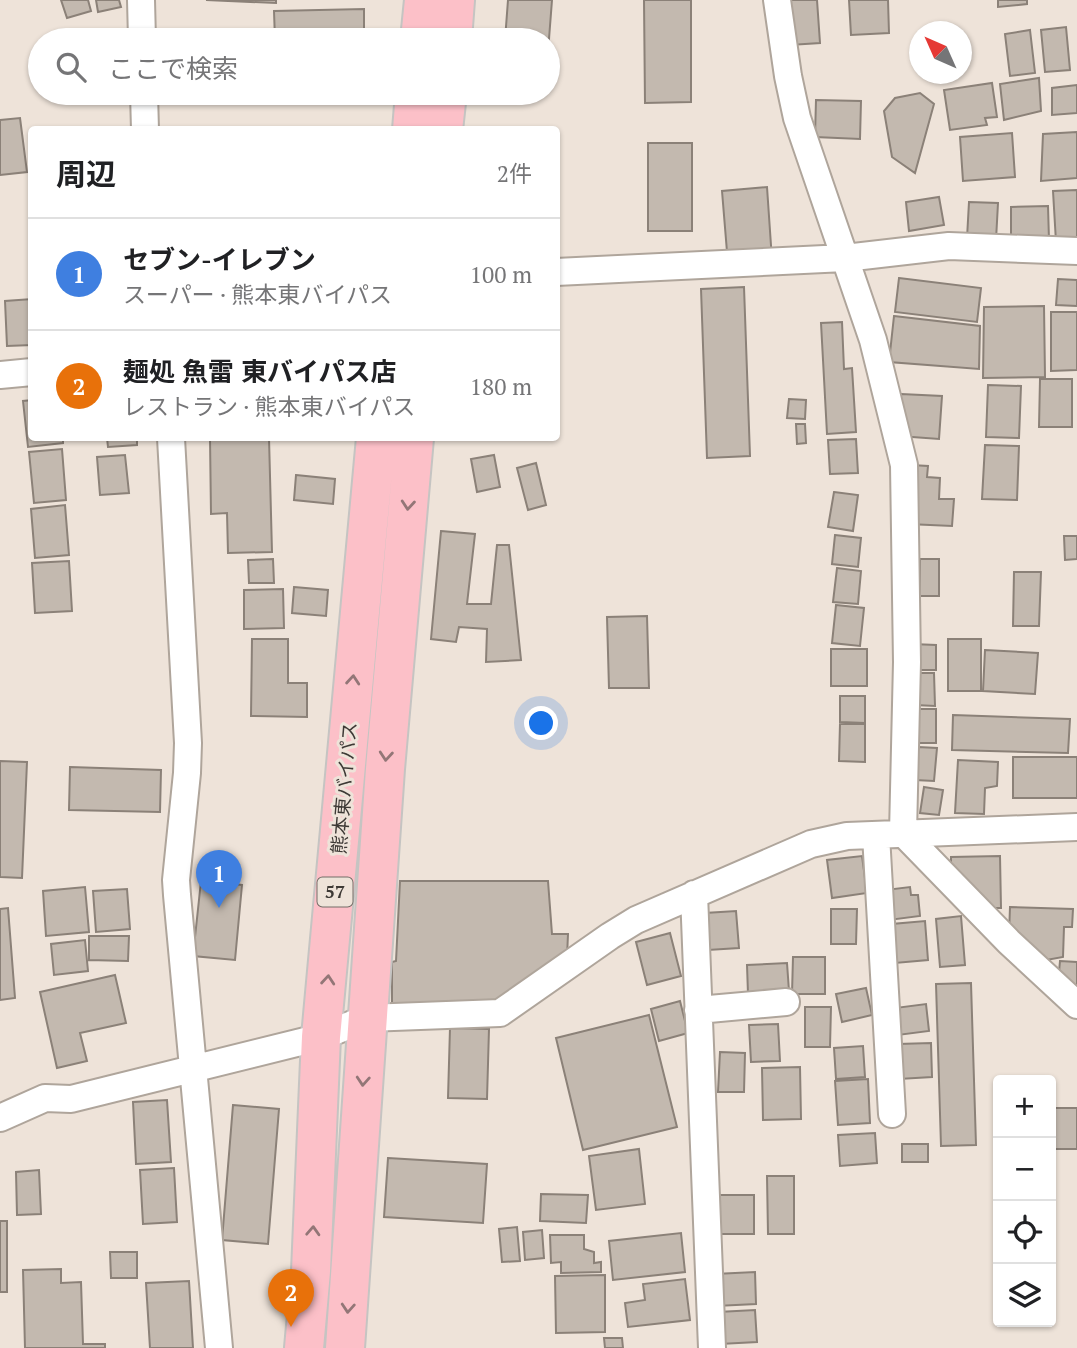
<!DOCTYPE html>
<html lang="ja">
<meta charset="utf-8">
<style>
body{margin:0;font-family:"PT Serif","Noto Sans JP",serif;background:#f6f6f6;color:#202124}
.controls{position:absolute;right:21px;bottom:21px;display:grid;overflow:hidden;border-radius:7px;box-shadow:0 2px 5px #0004}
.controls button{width:63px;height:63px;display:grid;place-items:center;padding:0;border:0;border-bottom:2px solid #e0e0e0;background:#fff;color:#202124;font:35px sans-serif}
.compass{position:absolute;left:909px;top:21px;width:63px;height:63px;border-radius:50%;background:#fff;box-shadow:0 2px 5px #0004;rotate:315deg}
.you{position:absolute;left:542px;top:724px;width:24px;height:24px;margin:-18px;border:5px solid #fff;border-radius:50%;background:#1a73e8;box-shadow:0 0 0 10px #1a73e833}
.badge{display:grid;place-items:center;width:46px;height:46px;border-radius:50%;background:#1a73e8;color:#fff;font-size:23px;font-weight:700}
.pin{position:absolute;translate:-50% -58px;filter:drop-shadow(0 2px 4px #0008)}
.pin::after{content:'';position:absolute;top:37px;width:24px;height:21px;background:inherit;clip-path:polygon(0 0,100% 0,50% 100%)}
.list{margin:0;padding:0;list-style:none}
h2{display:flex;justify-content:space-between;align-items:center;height:91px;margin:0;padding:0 28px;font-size:30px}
h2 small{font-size:23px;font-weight:400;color:#757577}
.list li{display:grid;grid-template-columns:46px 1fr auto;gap:21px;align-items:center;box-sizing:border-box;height:112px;padding:0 28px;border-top:2px solid #e0e0e0}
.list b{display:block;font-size:26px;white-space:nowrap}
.list p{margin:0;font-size:23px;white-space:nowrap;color:#757577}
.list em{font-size:23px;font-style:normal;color:#757577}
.icon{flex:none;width:38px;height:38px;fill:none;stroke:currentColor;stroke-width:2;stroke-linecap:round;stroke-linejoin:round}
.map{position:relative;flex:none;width:1077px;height:1348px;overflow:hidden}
.search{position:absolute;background:#fff;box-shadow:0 2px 5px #0004;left:28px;top:28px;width:532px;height:77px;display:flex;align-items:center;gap:18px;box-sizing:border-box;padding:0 24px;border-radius:38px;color:#757577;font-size:26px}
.panel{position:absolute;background:#fff;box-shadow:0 2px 5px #0004;left:28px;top:126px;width:532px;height:315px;border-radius:7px}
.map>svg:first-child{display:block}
.building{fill:#c3b9af;stroke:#8b8178;stroke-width:2}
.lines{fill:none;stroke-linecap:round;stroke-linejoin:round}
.minor-casing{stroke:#afa59b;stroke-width:30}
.trunk-casing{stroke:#c5c4c2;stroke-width:42}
.minor{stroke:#fff;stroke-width:26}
.trunk{stroke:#fcc0c8;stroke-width:38}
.oneway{stroke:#937677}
.labels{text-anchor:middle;stroke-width:6;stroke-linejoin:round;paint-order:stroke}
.shield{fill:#eee3d9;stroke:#726c66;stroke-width:2}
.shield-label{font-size:18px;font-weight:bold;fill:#3d3935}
.street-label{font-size:19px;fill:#3d3935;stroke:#eee3d9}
</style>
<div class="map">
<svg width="1077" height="1348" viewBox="0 0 1077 1348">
<rect width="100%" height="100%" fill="#eee3d9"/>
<path class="building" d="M61,0H88L91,11L67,18Z
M96,0H119L121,7L98,12Z
M206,0H276V3Z
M508,0H552L548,52V40H505Z
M644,0H691V102L645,103Z
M786,0H817L820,43L790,45Z
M849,0H888L889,33L851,35Z
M998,0H1027V4L998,7Z
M364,9V40H275L274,11Z
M1066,27L1070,70L1045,72L1041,30Z
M1030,30L1035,73L1010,76L1005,34Z
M101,33L103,40H82V38Z
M1039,78L1041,111L1004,120L1000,84Z
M992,83L997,117L985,118L987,125L950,130L944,90Z
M1077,85V113L1052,115V88Z
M305,93H334V102H305Z
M920,93L934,104L915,173L892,157L884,111L895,98Z
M816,100L861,101L860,139L815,137Z
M20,118L27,172L0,175V120Z
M1077,132V178L1041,181L1043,134Z
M1012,133L1015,177L963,181L960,137Z
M648,143H692V231H648Z
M767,187L772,260L728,264L722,191Z
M1077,190V241L1056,242L1053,191Z
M939,197L944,225L909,231L906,202Z
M969,202L998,203L996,240L967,238Z
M1048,206L1049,240H1011V207Z
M899,278L981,288L977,322L895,312Z
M1058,279L1077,280V306L1056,305Z
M744,287L750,456L707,458L701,289Z
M32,299V345L7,346L5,301Z
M1044,306L1045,377L983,378L984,307Z
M1051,312H1077V370L1051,371Z
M894,316L980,326L979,369L889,362Z
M842,322L844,369L852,368L856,432L827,434L821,323Z
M1040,379H1072V427H1039Z
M988,385L1021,386L1019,438L986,437Z
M901,394L942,396L939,439L899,436Z
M789,399L806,400L805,419L787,418Z
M32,400V438H63V443L28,447L23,401Z
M796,424H805L806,443L797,444Z
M107,438H137V445L108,447Z
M210,438H269L272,552L228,553L227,513L211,514Z
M856,439L858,473L830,474L828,440Z
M985,445L1019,446L1017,500L982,499Z
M62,449L66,500L34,503L29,452Z
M125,455L129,493L100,495L97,457Z
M494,455L500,487L477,492L471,459Z
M536,463L546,505L528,510L517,468Z
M911,465L928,466L927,477L940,478L939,499H954L952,526L908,524Z
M296,475L335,479L333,504L294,500Z
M834,492L858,495L853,531L828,527Z
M65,505L69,555L35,558L31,509Z
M441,531L475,534L467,604H491L497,545H509L521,660L486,662L487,629L459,627L456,642L431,639Z
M835,535L861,538L858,567L832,564Z
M1064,536H1077V559L1065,560Z
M273,559L274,583H249L248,560Z
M920,559H939V596H920Z
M69,561L72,611L35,613L32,563Z
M837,568L861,571L858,604L833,602Z
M1014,572H1041L1039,626H1013Z
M294,587L328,590L326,616L292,613Z
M283,589L284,628L244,629V590Z
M836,605L864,608L860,646L832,643Z
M647,616L649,688H609L607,617Z
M252,639H288V683H307V717L251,716Z
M948,639H981V691H948Z
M912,644L936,645V670H912Z
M831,649H867V686H831Z
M985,650L1038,653L1035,694L983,691Z
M914,673H934L935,706L915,705Z
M840,696H865V723L840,722Z
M916,709H936V743H915Z
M953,715L1070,719L1068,753L952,750Z
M840,724H865V762L839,761Z
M918,747L937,748L934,781L915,780Z
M1013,757H1077V798H1013Z
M958,760L998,762L997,786L985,788L984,814L955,813Z
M0,761L27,762L22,878L0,877Z
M70,767L161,770L160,812L69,810Z
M924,787L943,790L939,815L920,813Z
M862,856L867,893L832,898L827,860Z
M1000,856L1001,908H982L951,880V857Z
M201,881L242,885L235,960L193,956Z
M400,881H548L552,934H568L567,957L482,1024L392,1026V962L396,961Z
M85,887L89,932L46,936L43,891Z
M910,887L911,895H918L920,916L889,920L885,890Z
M127,889L130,929L96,932L93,891Z
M1010,907L1073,909L1072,927H1064L1063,957L1041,961L1009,935Z
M8,908L15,998L0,1000V909Z
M831,909H857L856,944H831Z
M736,911L739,948L708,950L705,913Z
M961,916L965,965L940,967L936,919Z
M925,921L928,960L895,963L892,924Z
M670,933L681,976L647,985L636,942Z
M89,936H129L128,961L89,960Z
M85,940L88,971L54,975L51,944Z
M793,957H825V994H792Z
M1060,961L1077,962V1001L1058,984Z
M787,963L789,991L748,994L747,965Z
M115,975L126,1023L80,1033L87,1061L57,1068L40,992Z
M971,983L976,1145L941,1146L936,984Z
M866,988L872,1015L842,1022L836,994Z
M680,1001L688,1033L659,1041L651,1009Z
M926,1004L929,1031L898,1035L895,1008Z
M805,1007H831L830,1047H805Z
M649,1015L677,1127L583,1150L556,1038Z
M778,1024L780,1061L751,1062L749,1025Z
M450,1028L489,1029L487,1099L448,1098Z
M931,1043L932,1077L899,1079L898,1044Z
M863,1046L865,1077L836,1079L834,1048Z
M720,1052L745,1053L744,1092H718Z
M800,1067L801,1119L763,1120L762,1068Z
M868,1079L870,1123L838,1125L835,1081Z
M167,1100L171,1162L136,1164L133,1102Z
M233,1105L279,1109L268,1244L222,1240Z
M1051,1108H1077V1149H1051Z
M875,1133L877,1163L840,1166L838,1135Z
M902,1144H928V1162H902Z
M639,1149L645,1204L596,1210L589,1156Z
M388,1158L487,1164L483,1223L384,1217Z
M174,1168L177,1222L143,1224L140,1170Z
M39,1170L41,1214L17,1215L16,1172Z
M767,1176H794V1234H768Z
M541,1194L588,1195L586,1223L540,1221Z
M712,1195H754V1234H713Z
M0,1221H7V1292H0Z
M517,1227L520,1261L502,1262L499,1229Z
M542,1230L544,1258L525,1260L523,1232Z
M681,1233L685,1272L613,1280L609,1241Z
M550,1235H584V1249L594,1252V1263L601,1262V1272L561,1273V1262L551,1263Z
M110,1252H137V1278H111Z
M61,1269V1283L81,1282L83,1344H105V1348H25L23,1270Z
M755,1272L756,1304L716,1306L715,1274Z
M605,1275V1332L556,1333L555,1276Z
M685,1279L690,1320L628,1327L625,1303L645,1300L643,1284Z
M189,1281L193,1348H150L146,1283Z
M755,1310L757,1342L720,1344L718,1312Z
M604,1338H622L623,1348H605Z"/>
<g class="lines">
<g class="minor-casing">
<path id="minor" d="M141,0L142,40
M777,0L788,76L797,118L873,340L904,465L907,662L903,833L1009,942L1077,1005
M144,93L145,130
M556,272L845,258L949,246L1077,251
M0,375L32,372
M171,438L188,743L187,773L176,880L177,895L219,1348
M876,835L892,1114
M694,894L712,1348
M698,1010L786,1002
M0,1118L45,1098L71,1099L321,1037L367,1018L500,1013L610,936L636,920L811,844L847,836L1077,827"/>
</g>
<g class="trunk-casing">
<path id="trunk" d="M420,40L424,0
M452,40L455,0
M412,130L415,93
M443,130L447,93
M304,1348L311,1271L321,1037L376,438
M345,1348L385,769L414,438"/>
</g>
<use href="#minor" class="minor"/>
<use href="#trunk" class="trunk"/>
</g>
<defs><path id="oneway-chevron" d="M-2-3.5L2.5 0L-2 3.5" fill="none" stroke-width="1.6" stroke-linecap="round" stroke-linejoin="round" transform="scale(1.75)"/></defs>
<g class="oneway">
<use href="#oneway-chevron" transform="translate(408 505) rotate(95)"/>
<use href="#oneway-chevron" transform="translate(353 680) rotate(-85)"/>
<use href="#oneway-chevron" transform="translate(386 756) rotate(95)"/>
<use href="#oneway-chevron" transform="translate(328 980) rotate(-85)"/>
<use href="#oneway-chevron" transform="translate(363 1081) rotate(94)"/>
<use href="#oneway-chevron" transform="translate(313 1231) rotate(-87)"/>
<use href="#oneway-chevron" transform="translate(348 1308) rotate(94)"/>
</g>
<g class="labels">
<rect class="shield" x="317.5" y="877.5" width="35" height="29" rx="5"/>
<g class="shield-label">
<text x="335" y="898">57</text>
</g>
<g class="street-label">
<text transform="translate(344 788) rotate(-85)" y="7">熊本東バイパス</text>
</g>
</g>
</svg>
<div class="controls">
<button>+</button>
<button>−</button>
<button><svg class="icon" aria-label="locate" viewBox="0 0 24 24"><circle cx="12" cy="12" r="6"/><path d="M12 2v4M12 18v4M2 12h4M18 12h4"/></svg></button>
<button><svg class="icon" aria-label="layers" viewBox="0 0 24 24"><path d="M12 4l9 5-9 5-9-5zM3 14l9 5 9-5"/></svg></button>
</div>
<svg class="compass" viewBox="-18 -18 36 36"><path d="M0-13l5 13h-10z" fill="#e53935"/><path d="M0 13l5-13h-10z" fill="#757577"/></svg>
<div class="you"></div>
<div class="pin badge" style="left:219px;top:908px;background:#3f7fe0">1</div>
<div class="pin badge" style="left:291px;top:1327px;background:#e8710a">2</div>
<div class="search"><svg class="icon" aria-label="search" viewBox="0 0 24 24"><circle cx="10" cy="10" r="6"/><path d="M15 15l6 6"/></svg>ここで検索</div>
<section class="panel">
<h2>周辺<small>2件</small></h2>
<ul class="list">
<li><span class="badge" style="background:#3f7fe0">1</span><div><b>セブン-イレブン</b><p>スーパー · 熊本東バイパス</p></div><em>100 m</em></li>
<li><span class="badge" style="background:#e8710a">2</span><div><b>麺処 魚雷 東バイパス店</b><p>レストラン · 熊本東バイパス</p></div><em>180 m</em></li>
</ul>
</section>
</div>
